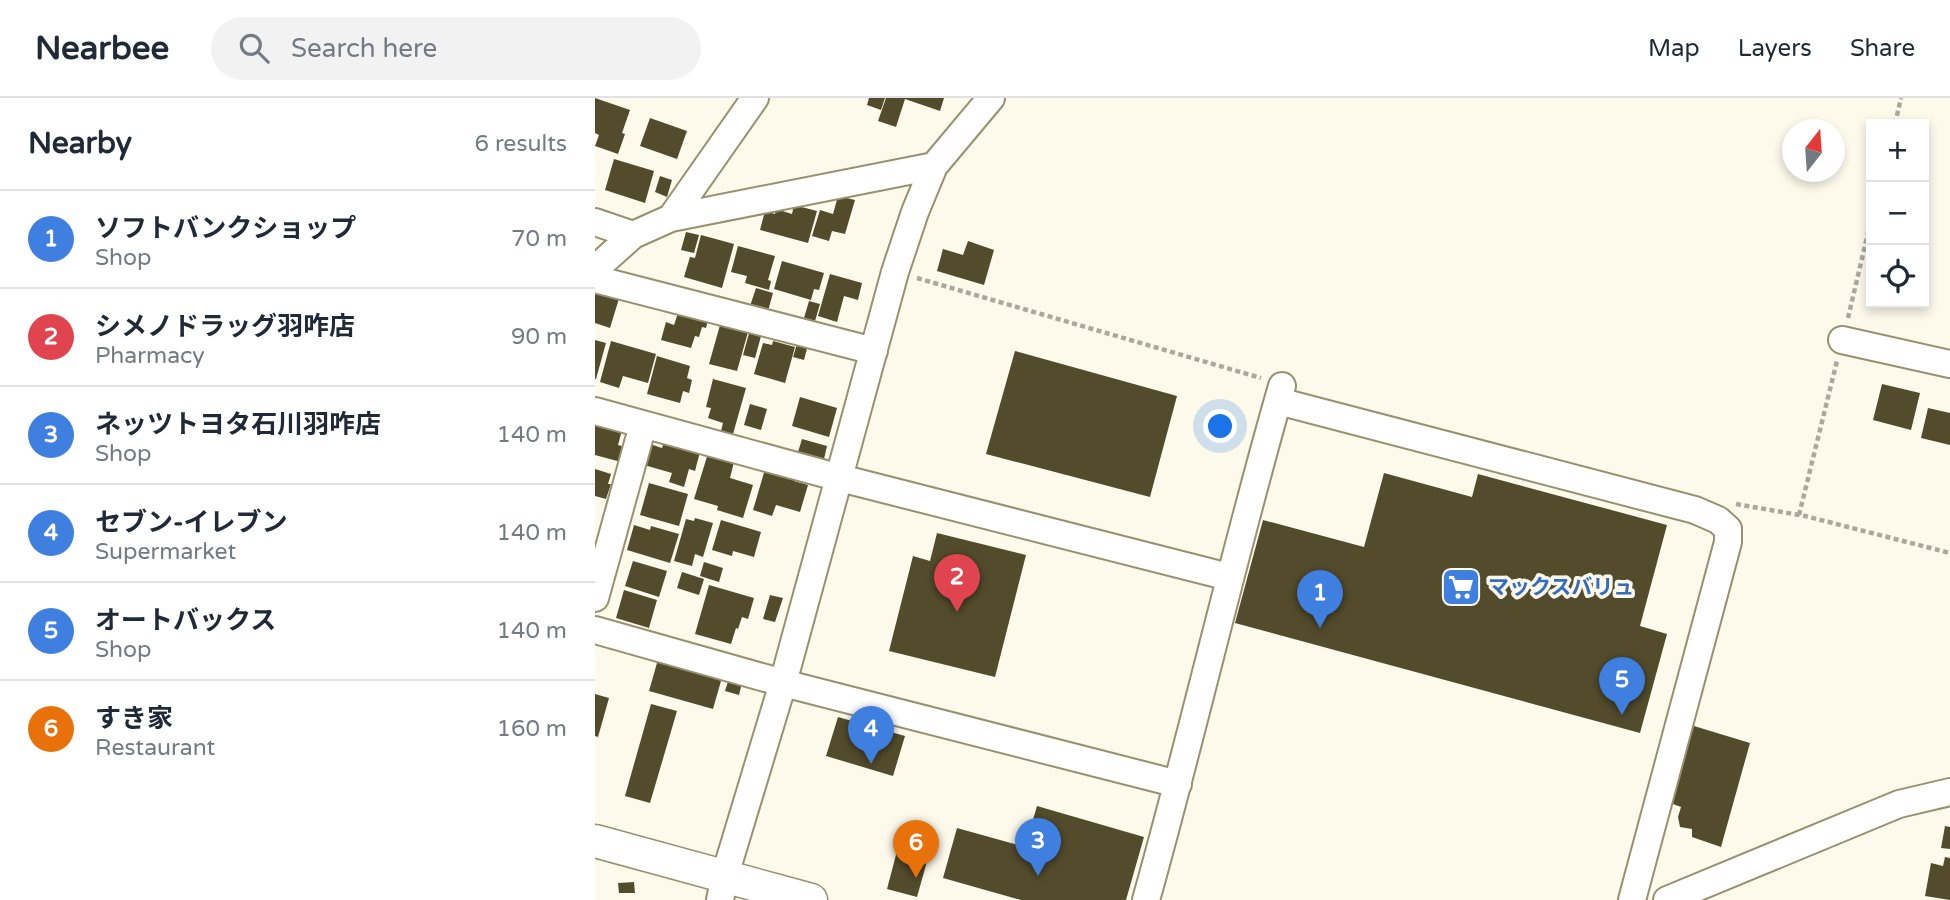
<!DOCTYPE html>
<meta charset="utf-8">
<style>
body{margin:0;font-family:"Varela Round","Noto Sans JP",sans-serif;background:#f2f2f3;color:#1f2937}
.controls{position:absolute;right:21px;top:21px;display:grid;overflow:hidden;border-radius:0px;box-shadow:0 4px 10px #0003}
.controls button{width:63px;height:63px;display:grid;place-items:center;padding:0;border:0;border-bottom:2px solid #e0e1e3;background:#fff;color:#1f2937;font:35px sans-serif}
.compass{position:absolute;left:1187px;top:21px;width:63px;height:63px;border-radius:50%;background:#fff;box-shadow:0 4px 10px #0003;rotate:17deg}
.you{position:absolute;left:626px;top:329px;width:24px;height:24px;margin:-18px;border:5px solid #fff;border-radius:50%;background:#1a73e8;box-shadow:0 0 0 10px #1a73e833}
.badge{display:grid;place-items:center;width:46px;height:46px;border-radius:50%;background:#2273a4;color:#fff;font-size:23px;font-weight:700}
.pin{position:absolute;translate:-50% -58px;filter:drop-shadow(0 2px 4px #0008)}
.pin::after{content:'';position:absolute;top:37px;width:24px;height:21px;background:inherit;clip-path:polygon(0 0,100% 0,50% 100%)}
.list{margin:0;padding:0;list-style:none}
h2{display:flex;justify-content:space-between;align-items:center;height:91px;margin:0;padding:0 28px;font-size:30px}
h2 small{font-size:23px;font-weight:400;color:#747a83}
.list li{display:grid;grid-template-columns:46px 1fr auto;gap:21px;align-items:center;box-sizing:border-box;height:98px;padding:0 28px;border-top:2px solid #e0e1e3}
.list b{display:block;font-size:26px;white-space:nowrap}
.list p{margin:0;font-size:23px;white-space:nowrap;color:#747a83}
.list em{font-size:23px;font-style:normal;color:#747a83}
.icon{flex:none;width:38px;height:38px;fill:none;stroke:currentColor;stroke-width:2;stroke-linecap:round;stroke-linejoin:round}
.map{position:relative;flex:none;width:1355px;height:802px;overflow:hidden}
header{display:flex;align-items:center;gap:42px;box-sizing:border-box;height:98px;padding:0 35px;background:#fff;border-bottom:2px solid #e0e1e3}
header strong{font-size:33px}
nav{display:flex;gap:38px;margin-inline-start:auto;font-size:24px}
.search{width:490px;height:63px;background:#f2f2f3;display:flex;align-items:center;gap:18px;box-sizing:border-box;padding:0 24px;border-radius:38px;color:#747a83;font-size:26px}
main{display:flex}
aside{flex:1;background:#fff}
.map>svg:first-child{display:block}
.building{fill:#534c2c}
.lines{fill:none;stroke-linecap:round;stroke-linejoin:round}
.minor-casing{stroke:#98916f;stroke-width:30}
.tertiary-casing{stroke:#98916f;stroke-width:35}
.path{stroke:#aaa79b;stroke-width:4.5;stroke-dasharray:5 3.5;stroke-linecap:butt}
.minor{stroke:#fff;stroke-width:26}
.tertiary{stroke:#fff;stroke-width:32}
.labels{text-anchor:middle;stroke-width:7;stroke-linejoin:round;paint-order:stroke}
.shop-label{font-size:21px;font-weight:bold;fill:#366cbe;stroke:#fdfaec;text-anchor:start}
</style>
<header>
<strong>Nearbee</strong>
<div class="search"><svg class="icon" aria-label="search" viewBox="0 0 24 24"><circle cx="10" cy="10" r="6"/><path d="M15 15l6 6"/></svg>Search here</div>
<nav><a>Map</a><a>Layers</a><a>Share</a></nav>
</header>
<main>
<aside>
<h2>Nearby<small>6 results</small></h2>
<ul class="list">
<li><span class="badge" style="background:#3f7fe0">1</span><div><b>ソフトバンクショップ</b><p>Shop</p></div><em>70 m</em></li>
<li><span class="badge" style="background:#e0444e">2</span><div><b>シメノドラッグ羽咋店</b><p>Pharmacy</p></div><em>90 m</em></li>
<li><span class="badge" style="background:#3f7fe0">3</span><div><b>ネッツトヨタ石川羽咋店</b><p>Shop</p></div><em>140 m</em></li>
<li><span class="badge" style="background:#3f7fe0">4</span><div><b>セブン-イレブン</b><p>Supermarket</p></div><em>140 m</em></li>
<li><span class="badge" style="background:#3f7fe0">5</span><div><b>オートバックス</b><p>Shop</p></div><em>140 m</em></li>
<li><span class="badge" style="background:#e8710a">6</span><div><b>すき家</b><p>Restaurant</p></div><em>160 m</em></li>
</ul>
</aside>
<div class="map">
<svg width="1355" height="802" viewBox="0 0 1355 802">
<rect width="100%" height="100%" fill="#fdfaec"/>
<path class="building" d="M0,0L35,12L27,35L30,36L23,56L0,48L4,37L0,35Z
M274,0H290L286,12L272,7Z
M291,0H349L345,13L310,1L301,29L283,23Z
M55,20L92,33L82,61L45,48Z
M19,61L59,73L50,105L10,92Z
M65,78L77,82L72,99L60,94Z
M243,98L260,102L250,136L237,133L234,143L217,138L225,112L238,116Z
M199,107L222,113L213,145L165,132L170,113L180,116L181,111L197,116Z
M91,134L104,137L99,155L86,152Z
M106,137L139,146L127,190L89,179L95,159L100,160Z
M373,143L399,152L389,187L342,173L348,151L368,157Z
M143,148L180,158L173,182L176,183L174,192L150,185L152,178L136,174Z
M187,163L229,175L224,192L219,191L216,202L179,191Z
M235,176L267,185L263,202L249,198L242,224L223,218Z
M161,190L178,195L173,213L155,208Z
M0,192L26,194L15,230L0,225Z
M214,203L225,206L220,223L209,220Z
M85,209L114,218L111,230L107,229L104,239L100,238L96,250L66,242L71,224L79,227Z
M127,220L155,227L142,273L114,266Z
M156,228L168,231L160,260L148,257Z
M205,236L215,239L209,262L198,259Z
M0,242L11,245L1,281H0Z
M16,243L61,256L53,285L28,278L24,290L5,284Z
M178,243L200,249L190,285L159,276L168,245L177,247Z
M420,253L582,298L555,399L391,356Z
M62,258L95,268L92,280L97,282L94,295L88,293L85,305L52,296Z
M118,281L151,290L138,336L126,333L128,325L113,320L116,310L111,309Z
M1287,286L1325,295L1316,332L1278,322Z
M205,299L242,310L234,339L197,328Z
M155,306L172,311L166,332L149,327Z
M1333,310L1355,315V347L1326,340Z
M0,324L27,332L23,347L30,349L26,364L0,357Z
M207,341L232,348L229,361L203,354Z
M69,344L105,354L100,373L94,371L89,389L74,384L77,375L49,367L55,346L67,350Z
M114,352L140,360L135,380L158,387L148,420L122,412L123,408L99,401Z
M171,368L200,379L199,383L213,387L205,414L181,407L177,418L158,412Z
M0,371L16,376L13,386H16L11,401L0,398Z
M789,375L877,399L883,376L1072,427L1045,528L1072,536L1045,635L640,525L668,422L769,449Z
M54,385L93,396L84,428L45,417Z
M100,420L118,425L108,459L100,456L97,468L79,463L91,421L99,423Z
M126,422L166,434L159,459L138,453L137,458L117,452Z
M39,427L55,432L56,428L84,436L75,465L32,452Z
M342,435L431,457L400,579L294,553L318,458L335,463Z
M38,463L72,473L64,499L30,488Z
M109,464L128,470L124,484L105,478Z
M87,474L109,481L104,497L82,490Z
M114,487L159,500L153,521L147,519L143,531L141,530L136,546L100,536Z
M29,492L62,502L54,530L21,520Z
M175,497L188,500L180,524L168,521Z
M64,558L128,576L118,611L54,593Z
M135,577L148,581L144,597L130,593Z
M0,596L14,600L3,639L0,638Z
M56,606L82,613L55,705L30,698Z
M243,619L310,638L298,678L231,658Z
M1099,628L1155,645L1126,749L1097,739V731L1085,729L1083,719L1086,709L1075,705Z
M442,708L549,739L531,802H426L348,780L362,730L430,749Z
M1350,728L1355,729V751L1346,750Z
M307,734L328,740L326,746L336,749L322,799L292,791Z
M1350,759L1355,760V802L1330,798L1336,765L1348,768Z
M39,784L40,795H24L23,785Z"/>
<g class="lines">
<g class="minor-casing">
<path id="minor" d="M76,120L160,0
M0,124L38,137L76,120L339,68
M0,171L38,137
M0,181L279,253
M1247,242L1355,266
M683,303L1100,412L1123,422L1133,431V444L1037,802
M0,313L245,380L634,479
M0,500L48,327
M0,532L188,585L583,686
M125,802L130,777L188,585L300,174L320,114L339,68L396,0
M551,802C599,631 638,458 687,288
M1072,802L1304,706L1355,694"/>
</g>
<g class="tertiary-casing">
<path id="tertiary" d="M0,743L216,802"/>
</g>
<path class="path" d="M1300,26L1306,0
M322,180L666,280
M1253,220L1276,122
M1141,406L1210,418L1355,455
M1204,417L1242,263"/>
<use href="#minor" class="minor"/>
<use href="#tertiary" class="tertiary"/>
</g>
<defs>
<g id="supermarket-square" transform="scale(2.0125)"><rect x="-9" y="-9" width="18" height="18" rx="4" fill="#3f7fe0" stroke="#fdfaec"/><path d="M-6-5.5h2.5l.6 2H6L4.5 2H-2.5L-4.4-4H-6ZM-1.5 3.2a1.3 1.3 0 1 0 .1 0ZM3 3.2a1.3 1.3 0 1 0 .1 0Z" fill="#fff"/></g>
</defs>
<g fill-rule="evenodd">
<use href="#supermarket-square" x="866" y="489"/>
</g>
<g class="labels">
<g class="shop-label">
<text x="893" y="496">マックスバリュ</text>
</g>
</g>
</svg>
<div class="controls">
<button>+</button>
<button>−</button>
<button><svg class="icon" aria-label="locate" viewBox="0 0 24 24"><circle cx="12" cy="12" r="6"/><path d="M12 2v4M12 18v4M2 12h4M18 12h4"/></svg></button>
</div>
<svg class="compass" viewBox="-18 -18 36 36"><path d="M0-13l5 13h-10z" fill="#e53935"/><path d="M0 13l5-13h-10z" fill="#747a83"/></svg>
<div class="you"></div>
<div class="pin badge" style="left:725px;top:530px;background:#3f7fe0">1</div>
<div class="pin badge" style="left:362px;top:514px;background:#e0444e">2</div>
<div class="pin badge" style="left:443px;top:778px;background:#3f7fe0">3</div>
<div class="pin badge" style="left:276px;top:666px;background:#3f7fe0">4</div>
<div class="pin badge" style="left:1027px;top:617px;background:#3f7fe0">5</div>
<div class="pin badge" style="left:321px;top:780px;background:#e8710a">6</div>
</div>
</main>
